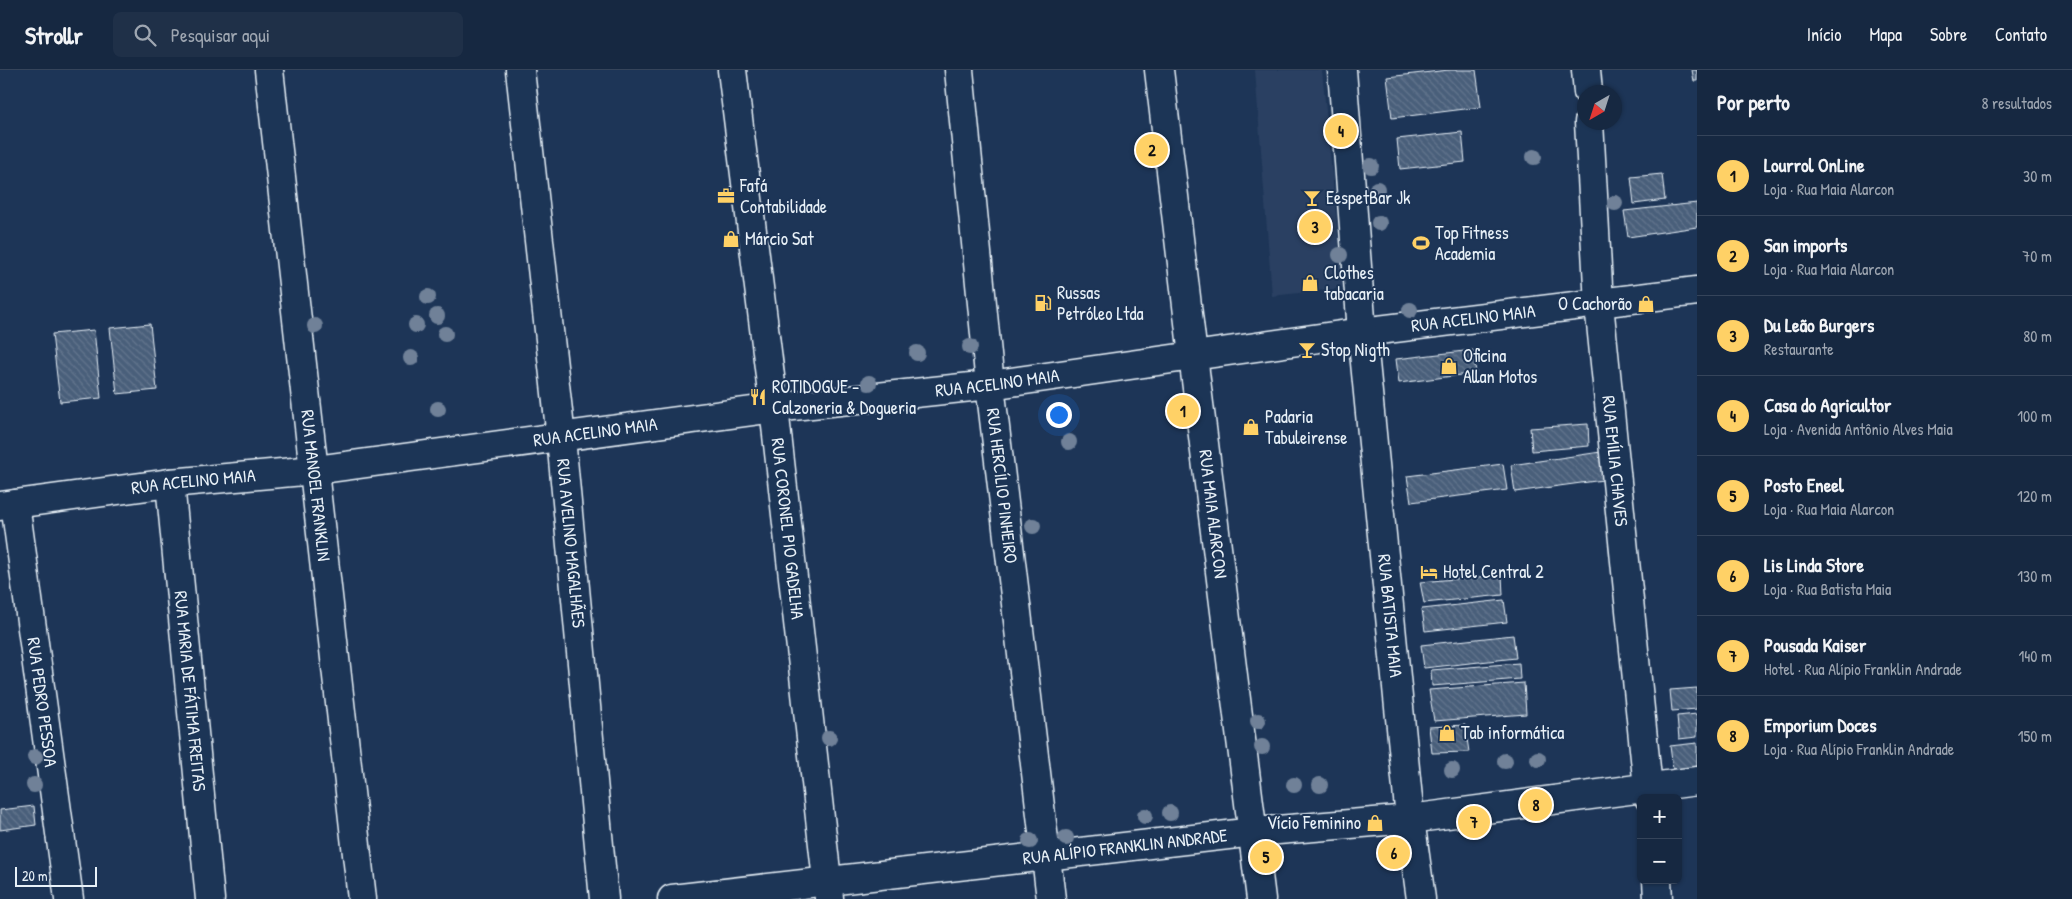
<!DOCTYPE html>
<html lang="pt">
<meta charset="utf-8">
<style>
body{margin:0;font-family:"Patrick Hand",sans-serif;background:#1f3048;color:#f1f3f6}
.controls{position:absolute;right:15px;bottom:15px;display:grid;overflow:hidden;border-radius:8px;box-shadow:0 1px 4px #0004}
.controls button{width:45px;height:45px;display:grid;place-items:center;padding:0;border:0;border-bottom:1px solid #35445a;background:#162841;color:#f1f3f6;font:25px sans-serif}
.compass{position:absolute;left:1577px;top:15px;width:45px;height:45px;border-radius:50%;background:#162841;box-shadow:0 1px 4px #0004;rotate:219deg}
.scale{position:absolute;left:15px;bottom:12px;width:82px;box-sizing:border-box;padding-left:5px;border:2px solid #e8f1f8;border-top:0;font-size:14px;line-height:18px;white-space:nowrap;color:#e8f1f8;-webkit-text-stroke:4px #1d3557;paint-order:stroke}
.you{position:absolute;left:1058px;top:344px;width:18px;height:18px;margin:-12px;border:4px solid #fff;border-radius:50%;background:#1a73e8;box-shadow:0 0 0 8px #1a73e833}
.badge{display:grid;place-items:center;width:32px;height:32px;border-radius:50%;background:#ffd166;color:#111;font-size:16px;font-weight:700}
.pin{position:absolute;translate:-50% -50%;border:2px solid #fff;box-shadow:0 1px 5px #0006}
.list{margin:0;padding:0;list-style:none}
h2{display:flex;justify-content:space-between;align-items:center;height:65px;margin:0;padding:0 20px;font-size:21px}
h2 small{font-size:16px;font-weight:400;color:#9ea6b1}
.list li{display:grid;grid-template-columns:32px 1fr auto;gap:15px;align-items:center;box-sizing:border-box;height:80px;padding:0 20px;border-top:1px solid #35445a}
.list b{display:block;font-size:19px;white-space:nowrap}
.list p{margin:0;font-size:16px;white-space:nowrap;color:#9ea6b1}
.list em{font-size:16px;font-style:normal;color:#9ea6b1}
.icon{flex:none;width:28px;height:28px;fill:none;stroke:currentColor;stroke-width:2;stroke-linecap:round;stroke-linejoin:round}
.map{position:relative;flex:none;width:1697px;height:829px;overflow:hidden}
header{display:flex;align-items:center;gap:30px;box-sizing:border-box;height:70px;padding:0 25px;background:#162841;border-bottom:1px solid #35445a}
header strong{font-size:24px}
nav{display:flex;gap:28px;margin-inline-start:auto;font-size:18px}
.search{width:350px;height:45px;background:#1f3048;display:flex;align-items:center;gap:12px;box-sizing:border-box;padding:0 18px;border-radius:8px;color:#9ea6b1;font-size:19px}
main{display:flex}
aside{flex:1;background:#162841}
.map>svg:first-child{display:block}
.built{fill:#2a4162}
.building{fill:url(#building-back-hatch);stroke:#e8f1f8}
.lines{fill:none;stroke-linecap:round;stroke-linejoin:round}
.minor-casing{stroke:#e8f1f8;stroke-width:31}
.major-casing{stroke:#e8f1f8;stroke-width:31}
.minor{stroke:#1d3557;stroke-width:28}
.major{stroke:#1d3557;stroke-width:28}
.tree{fill:#708198}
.labels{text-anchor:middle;stroke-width:4;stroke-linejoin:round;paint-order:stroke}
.poi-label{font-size:18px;fill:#e8f1f8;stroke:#1d3557;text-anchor:start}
.street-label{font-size:18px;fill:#e8f1f8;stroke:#1d3557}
</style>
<header>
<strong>Strollr</strong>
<div class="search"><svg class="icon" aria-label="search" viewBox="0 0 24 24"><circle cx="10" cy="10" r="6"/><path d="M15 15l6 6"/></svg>Pesquisar aqui</div>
<nav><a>Início</a><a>Mapa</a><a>Sobre</a><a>Contato</a></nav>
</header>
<main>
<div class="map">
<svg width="1697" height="829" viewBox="0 0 1697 829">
<defs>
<pattern id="building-back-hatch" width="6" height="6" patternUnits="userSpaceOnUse" patternTransform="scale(1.25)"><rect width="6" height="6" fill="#495e7a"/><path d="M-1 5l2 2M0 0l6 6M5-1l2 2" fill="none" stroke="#63768e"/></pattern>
</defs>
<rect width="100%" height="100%" fill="#1d3557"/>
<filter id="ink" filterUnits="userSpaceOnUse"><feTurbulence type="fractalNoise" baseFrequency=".02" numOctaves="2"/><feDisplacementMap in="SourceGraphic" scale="10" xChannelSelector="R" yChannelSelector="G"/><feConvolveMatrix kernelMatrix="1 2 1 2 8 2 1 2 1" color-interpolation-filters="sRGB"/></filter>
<g filter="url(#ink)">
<path class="built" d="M1255,0H1322L1343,218L1272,226Z"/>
<path class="building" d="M1449,0H1476L1481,37L1392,48L1387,7Z
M1692,0H1697V11H1694Z
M1462,62L1465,92L1400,99L1397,69Z
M1662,104L1665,130L1634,134L1631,107Z
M1697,133V157L1628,167L1624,141Z
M150,254L157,320L117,324L110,258Z
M94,260L101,328L60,332L52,264Z
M1473,280L1476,303L1399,313L1396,289Z
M1588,354L1589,376L1532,381L1530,358Z
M1601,382L1603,410L1515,422L1511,395Z
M1503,394L1507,420L1411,432L1407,406Z
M1502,505L1503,525L1424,533L1420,512Z
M1504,530L1507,552L1425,561L1422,539Z
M1513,565L1516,588L1424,598L1421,575Z
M1519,593L1520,609L1432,616L1431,600Z
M1524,613L1526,644L1434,651L1429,620Z
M1697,618V639L1672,641L1670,620Z
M1697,644V667L1679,669L1677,646Z
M1465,655L1469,682L1432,683L1429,657Z
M1697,673V697L1673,699L1670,676Z
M34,736L36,755L0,760V740Z"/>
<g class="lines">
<g class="minor-casing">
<g id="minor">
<path id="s1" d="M269,0L362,829"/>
<path id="s2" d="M520,0L561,368L604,829"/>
<path id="s3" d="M732,0L774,338L829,828"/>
<path id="s4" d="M959,0L990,315L1051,829"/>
<path d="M1586,0L1588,22"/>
<path id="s5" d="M1589,52L1599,234L1649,728"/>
<path id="s6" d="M1362,262L1697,221"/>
<path id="s7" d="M170,413L210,829"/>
<path id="s8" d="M15,434L69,829"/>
<path id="s9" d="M0,436L170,413L315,400L774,338L990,315L1193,286L1159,0"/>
<path d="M1657,810L1658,829"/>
<path id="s10" d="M672,829L1254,762L1410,749L1697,711"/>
</g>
</g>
<g class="major-casing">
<g id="major">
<path id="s11" d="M1342,0L1362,262L1410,749L1421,829"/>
<path d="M1261,829L1193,286L1362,262"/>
</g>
</g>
<use href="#minor" class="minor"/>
<use href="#major" class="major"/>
</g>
<g class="tree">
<circle cx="1534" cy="87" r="8"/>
<circle cx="1371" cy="96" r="8"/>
<circle cx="1377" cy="119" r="8"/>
<circle cx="1615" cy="133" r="8"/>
<circle cx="1379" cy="153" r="8"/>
<circle cx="1340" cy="185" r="8"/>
<circle cx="428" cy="227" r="8"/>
<circle cx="1410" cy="240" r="8"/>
<circle cx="437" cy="246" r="8"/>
<circle cx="416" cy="255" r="8"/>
<circle cx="315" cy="256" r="8"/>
<circle cx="445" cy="264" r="8"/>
<circle cx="970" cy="277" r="8"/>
<circle cx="917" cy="283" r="8"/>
<circle cx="411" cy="288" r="8"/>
<circle cx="869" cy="313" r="8"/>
<circle cx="438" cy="339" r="8"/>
<circle cx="1069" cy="372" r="8"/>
<circle cx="1033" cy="456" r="8"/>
<circle cx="1258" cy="651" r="8"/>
<circle cx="829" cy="668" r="8"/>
<circle cx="1262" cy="677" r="8"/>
<circle cx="35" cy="687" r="8"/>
<circle cx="1538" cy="689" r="8"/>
<circle cx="1505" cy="691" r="8"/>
<circle cx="1452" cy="700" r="8"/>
<circle cx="34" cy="715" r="8"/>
<circle cx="1294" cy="715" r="8"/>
<circle cx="1320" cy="715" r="8"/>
<circle cx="1170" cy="743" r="8"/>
<circle cx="1145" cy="746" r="8"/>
<circle cx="1066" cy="768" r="8"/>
<circle cx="1030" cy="771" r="8"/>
</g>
</g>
<defs>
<g id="office-bare" transform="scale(1.35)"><path d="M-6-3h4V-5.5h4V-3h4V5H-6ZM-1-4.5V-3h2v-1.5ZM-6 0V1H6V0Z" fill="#ffd166" stroke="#1d3557" stroke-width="2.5" paint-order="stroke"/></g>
<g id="bar-bare" transform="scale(1.35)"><path d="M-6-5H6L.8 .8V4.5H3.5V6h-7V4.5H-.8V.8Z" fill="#ffd166" stroke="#1d3557" stroke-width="2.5" paint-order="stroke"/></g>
<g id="shop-bare" transform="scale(1.35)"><path d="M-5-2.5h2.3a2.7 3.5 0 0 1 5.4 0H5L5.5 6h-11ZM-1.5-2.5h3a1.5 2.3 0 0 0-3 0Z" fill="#ffd166" stroke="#1d3557" stroke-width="2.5" paint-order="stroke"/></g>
<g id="stadium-bare" transform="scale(1.35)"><path d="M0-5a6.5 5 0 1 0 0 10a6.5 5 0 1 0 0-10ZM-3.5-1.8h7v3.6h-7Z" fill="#ffd166" stroke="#1d3557" stroke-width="2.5" paint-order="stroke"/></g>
<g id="fuel-bare" transform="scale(1.35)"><path d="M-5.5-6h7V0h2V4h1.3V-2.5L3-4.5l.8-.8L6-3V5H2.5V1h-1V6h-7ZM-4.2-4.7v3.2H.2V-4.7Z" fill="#ffd166" stroke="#1d3557" stroke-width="2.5" paint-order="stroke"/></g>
<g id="restaurant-bare" transform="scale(1.35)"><path d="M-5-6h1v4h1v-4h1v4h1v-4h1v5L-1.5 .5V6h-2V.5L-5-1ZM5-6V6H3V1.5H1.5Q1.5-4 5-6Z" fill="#ffd166" stroke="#1d3557" stroke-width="2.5" paint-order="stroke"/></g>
<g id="hotel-bare" transform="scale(1.35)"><path d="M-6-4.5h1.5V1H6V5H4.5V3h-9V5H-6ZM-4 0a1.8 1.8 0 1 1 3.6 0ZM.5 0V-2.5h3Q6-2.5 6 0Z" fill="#ffd166" stroke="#1d3557" stroke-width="2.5" paint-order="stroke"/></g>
</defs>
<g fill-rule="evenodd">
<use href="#office-bare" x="726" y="126"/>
<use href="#bar-bare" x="1312" y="128"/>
<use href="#shop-bare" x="731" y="169"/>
<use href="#stadium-bare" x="1421" y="173"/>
<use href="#shop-bare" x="1310" y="213"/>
<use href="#fuel-bare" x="1043" y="233"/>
<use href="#shop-bare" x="1646" y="234"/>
<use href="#bar-bare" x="1307" y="280"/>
<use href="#shop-bare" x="1449" y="296"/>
<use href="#restaurant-bare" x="758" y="327"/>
<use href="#shop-bare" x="1251" y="357"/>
<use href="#hotel-bare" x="1429" y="502"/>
<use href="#shop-bare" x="1447" y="663"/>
<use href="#shop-bare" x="1375" y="753"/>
</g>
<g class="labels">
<g class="poi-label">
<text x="740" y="122">Fafá<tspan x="740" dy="21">Contabilidade</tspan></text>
<text x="1326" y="134">EespetBar Jk</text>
<text x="1435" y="169">Top Fitness<tspan x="1435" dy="21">Academia</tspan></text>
<text x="745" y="175">Márcio Sat</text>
<text x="1324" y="209">Clothes<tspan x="1324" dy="21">tabacaria</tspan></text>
<text x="1057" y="229">Russas<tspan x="1057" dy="21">Petróleo Ltda</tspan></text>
<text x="1632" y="240" text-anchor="end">O Cachorão</text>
<text x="1321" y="286">Stop Nigth</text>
<text x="1463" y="292">Oficina<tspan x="1463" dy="21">Allan Motos</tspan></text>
<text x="772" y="323">ROTIDOGUE -<tspan x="772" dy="21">Calzoneria &amp; Dogueria</tspan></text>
<text x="1265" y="353">Padaria<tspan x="1265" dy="21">Tabuleirense</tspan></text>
<text x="1443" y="508">Hotel Central 2</text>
<text x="1461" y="669">Tab informática</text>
<text x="1361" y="759" text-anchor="end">Vício Feminino</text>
</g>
<g class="street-label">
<text dy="6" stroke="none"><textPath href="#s6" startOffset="112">RUA ACELINO MAIA</textPath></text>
<text dy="6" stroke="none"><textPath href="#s9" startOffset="1005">RUA ACELINO MAIA</textPath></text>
<text dy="6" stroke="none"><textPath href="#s9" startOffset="600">RUA ACELINO MAIA</textPath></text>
<text dy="6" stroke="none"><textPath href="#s5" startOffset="340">RUA EMÍLIA CHAVES</textPath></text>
<text dy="6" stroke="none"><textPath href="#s9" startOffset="195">RUA ACELINO MAIA</textPath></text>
<text dy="6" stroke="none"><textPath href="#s1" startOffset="418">RUA MANOEL FRANKLIN</textPath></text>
<text dy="6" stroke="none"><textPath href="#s4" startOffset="418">RUA HERCÍLIO PINHEIRO</textPath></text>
<text transform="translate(1213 444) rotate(83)" y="6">RUA MAIA ALARCON</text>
<text dy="6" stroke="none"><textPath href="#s3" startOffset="462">RUA CORONEL PIO GADELHA</textPath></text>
<text dy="6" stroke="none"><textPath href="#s2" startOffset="476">RUA AVELINO MAGALHÃES</textPath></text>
<text dy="6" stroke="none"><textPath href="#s11" startOffset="548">RUA BATISTA MAIA</textPath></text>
<text dy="6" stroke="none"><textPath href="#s7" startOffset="209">RUA MARIA DE FÁTIMA FREITAS</textPath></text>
<text dy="6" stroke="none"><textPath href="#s8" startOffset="200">RUA PEDRO PESSOA</textPath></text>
<text dy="6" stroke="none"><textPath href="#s10" startOffset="456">RUA ALÍPIO FRANKLIN ANDRADE</textPath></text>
</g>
</g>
</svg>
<div class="controls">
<button>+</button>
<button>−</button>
</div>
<svg class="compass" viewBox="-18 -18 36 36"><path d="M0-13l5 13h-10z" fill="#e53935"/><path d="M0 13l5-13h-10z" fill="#9ea6b1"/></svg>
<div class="scale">20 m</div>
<div class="you"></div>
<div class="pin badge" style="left:1183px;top:341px">1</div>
<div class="pin badge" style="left:1152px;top:80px">2</div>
<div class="pin badge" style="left:1315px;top:157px">3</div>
<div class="pin badge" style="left:1341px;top:61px">4</div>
<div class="pin badge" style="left:1266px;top:787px">5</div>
<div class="pin badge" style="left:1394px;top:783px">6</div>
<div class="pin badge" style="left:1474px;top:752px">7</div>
<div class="pin badge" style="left:1536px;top:735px">8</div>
</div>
<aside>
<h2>Por perto<small>8 resultados</small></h2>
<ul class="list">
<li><span class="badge">1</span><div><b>Lourrol OnLine</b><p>Loja · Rua Maia Alarcon</p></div><em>30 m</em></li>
<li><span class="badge">2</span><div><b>San imports</b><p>Loja · Rua Maia Alarcon</p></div><em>70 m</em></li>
<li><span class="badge">3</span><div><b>Du Leão Burgers</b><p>Restaurante</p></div><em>80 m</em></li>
<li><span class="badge">4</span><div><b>Casa do Agricultor</b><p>Loja · Avenida Antônio Alves Maia</p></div><em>100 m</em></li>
<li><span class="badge">5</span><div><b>Posto Eneel</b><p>Loja · Rua Maia Alarcon</p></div><em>120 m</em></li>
<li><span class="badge">6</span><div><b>Lis Linda Store</b><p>Loja · Rua Batista Maia</p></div><em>130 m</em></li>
<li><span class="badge">7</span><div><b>Pousada Kaiser</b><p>Hotel · Rua Alípio Franklin Andrade</p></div><em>140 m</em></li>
<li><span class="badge">8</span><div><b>Emporium Doces</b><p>Loja · Rua Alípio Franklin Andrade</p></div><em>150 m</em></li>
</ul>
</aside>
</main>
